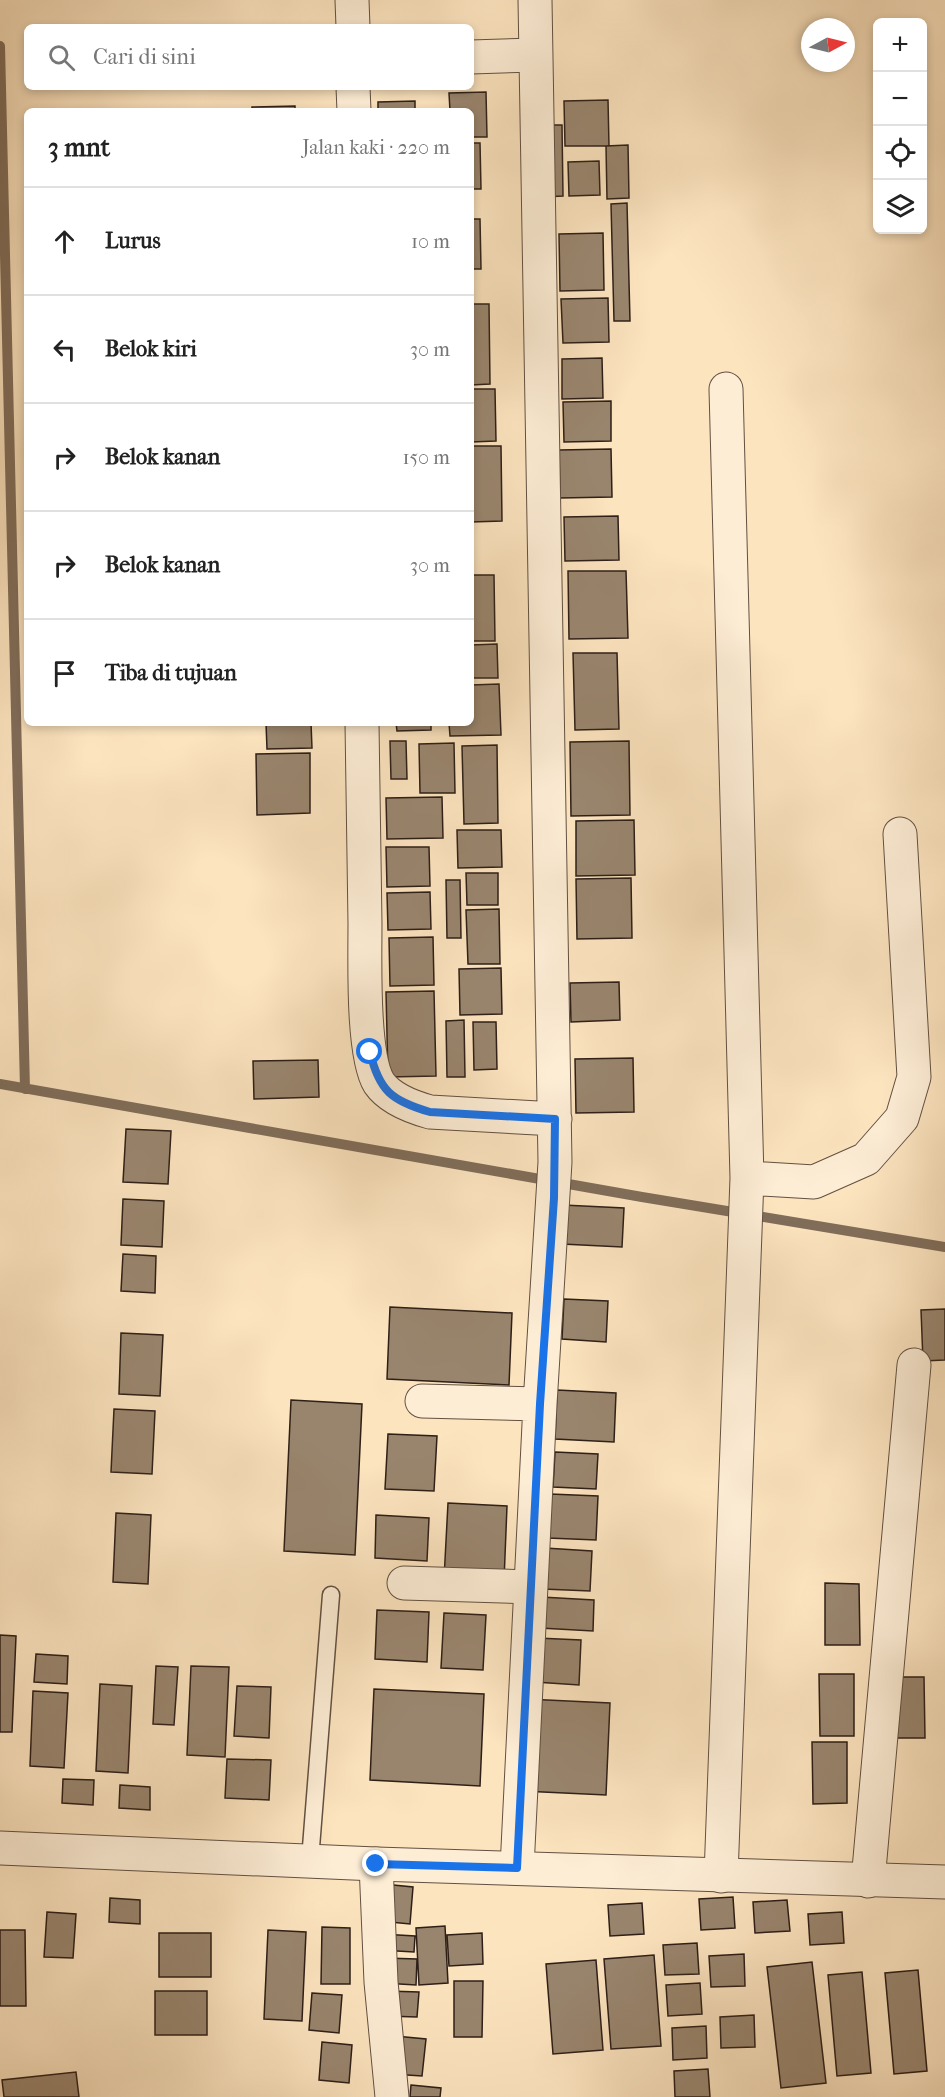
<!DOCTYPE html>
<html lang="id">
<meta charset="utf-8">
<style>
body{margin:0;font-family:"IM FELL French Canon",serif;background:#f2f2f2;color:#222}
.controls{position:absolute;right:18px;top:18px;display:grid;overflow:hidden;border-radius:9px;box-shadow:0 3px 9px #0003}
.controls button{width:54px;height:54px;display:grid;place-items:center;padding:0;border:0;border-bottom:2px solid #e0e0e0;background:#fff;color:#222;font:30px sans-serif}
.compass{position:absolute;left:801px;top:18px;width:54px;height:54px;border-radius:50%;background:#fff;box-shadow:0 3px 9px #0003;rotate:83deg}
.stop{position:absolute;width:18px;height:18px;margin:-14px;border:4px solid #1a73e8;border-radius:50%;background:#fff}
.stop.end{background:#1a73e8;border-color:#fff;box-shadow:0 2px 6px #0008}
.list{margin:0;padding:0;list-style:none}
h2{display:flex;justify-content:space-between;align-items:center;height:78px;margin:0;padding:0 24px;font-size:26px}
h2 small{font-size:20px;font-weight:400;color:#767676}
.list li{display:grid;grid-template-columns:39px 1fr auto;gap:18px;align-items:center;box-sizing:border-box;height:108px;padding:0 24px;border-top:2px solid #e0e0e0}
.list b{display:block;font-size:22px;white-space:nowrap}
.list em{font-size:20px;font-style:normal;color:#767676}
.icon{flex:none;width:33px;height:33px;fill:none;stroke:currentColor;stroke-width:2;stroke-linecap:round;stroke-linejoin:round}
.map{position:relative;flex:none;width:945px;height:2097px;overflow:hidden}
.search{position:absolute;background:#fff;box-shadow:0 3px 9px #0003;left:24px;top:24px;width:450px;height:66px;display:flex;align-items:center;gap:15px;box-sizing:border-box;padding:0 21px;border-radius:9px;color:#767676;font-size:22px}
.panel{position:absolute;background:#fff;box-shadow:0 3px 9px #0003;left:24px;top:108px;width:450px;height:618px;border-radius:9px}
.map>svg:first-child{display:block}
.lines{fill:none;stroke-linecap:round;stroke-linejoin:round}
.stream{stroke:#806d5a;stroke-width:10}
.building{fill:#99856e;stroke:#2e1f17;stroke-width:1.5}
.service-casing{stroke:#625041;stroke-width:19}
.minor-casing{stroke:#625041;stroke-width:35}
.tertiary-casing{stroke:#625041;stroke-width:35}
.service{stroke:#fdedd5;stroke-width:16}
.minor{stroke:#fdedd5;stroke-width:33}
.tertiary{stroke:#fdedd5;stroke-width:33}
.route{stroke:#1a73e8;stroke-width:8}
</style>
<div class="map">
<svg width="945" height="2097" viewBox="0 0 945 2097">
<rect width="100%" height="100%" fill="#fce4bf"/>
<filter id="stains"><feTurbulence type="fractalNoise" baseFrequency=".00333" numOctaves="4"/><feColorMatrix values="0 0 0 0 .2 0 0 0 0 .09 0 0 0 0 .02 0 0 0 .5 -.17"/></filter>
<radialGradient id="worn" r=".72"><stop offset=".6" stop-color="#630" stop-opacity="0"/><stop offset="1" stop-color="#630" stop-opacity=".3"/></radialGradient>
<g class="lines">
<path class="stream" d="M0,46L25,1089
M0,1084L642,1197L945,1247"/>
</g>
<path class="building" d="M486,92L487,137H471V111H450L449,93Z
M608,100L609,146H565L564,101Z
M415,101V111H378V102Z
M295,106V111H252V107Z
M541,125H562L563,196L543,197Z
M471,143H480L481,189H471Z
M628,145L629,198L607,199L606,146Z
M599,161L600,195L569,196L568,162Z
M627,203L630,321H614L611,204Z
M471,219H480L481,269H471Z
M603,233L604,290L560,291L559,234Z
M608,298L609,342L563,343L561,299Z
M471,304H489L490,384L471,385Z
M602,358L603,398L562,399V359Z
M471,389H495L496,441L471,442Z
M611,401V441L564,442L563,402Z
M471,446H501L502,521L471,522Z
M611,449L612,497L560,498L559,450Z
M618,516L619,560L565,561L564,517Z
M568,571H626L628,638L569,639Z
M471,575H494L495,641H471Z
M497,644L498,678H471V645Z
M573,653H617L619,729L575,730Z
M499,684L501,735L450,736L449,723H471V685Z
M266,723H311L312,748L267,749Z
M396,723H431V730L397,731Z
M390,741H406L407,779H391Z
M629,741L630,815L571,816L570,742Z
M454,743L455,793H420L419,744Z
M497,745L498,823L464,824L462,746Z
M310,753V813L257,815L256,754Z
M442,797L443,838L387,839L386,798Z
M634,820L635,875L576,876V821Z
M457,830H501L502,867L458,868Z
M386,847H429L430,886L387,887Z
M466,873H498V905H467Z
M631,878L632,938L577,939L576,879Z
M446,880H460L461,938H447Z
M430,892L431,929L388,930L387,893Z
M499,909L500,964H468L466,910Z
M433,937L434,985L390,986L389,938Z
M501,968L502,1014L460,1015L459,969Z
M619,982L620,1020L571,1022L570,983Z
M434,991L436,1076L388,1077L386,992Z
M464,1020L465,1077H447L446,1021Z
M473,1022H496L497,1069L474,1070Z
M633,1058L634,1112L576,1113L575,1059Z
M318,1060L319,1097L254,1099L253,1061Z
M126,1129L171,1131L168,1184L123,1182Z
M123,1199L164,1201L162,1247L121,1245Z
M563,1205L624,1208L622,1247L562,1244Z
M123,1254L156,1256L155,1293L121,1291Z
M564,1299L608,1301L606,1342L562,1339Z
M390,1307L512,1313L509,1385L387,1379Z
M945,1309V1360L923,1361L921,1310Z
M121,1333L163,1335L160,1396L119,1394Z
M557,1390L616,1393L614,1442L555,1439Z
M291,1400L362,1404L355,1555L284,1551Z
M114,1409L155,1411L152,1474L111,1472Z
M388,1434L437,1436L434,1491L385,1489Z
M555,1452L598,1454L596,1489L553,1487Z
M550,1494L598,1496L596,1540L548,1538Z
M448,1503L507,1506L504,1581L444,1579Z
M116,1513L151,1515L148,1584L113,1582Z
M376,1515L429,1518L427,1561L375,1558Z
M545,1548L592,1551L590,1591L543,1589Z
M825,1583L859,1584L860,1645H825Z
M541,1597L594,1600L593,1631L540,1628Z
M377,1610L429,1612L427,1662L375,1659Z
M444,1613L486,1615L483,1670L441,1668Z
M0,1635L16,1636L12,1732H0Z
M537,1638L581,1640L579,1685L535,1682Z
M36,1654L68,1656L67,1684L34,1682Z
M156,1666L178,1667L174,1725L153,1724Z
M191,1666L229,1667L225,1757L187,1755Z
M819,1674H854V1736H820Z
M889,1677H924L925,1738H890Z
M100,1684L132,1686L128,1773L96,1771Z
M237,1686L271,1687L269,1738L234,1736Z
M374,1689L484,1694L480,1786L370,1780Z
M33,1691L68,1693L64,1768L30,1766Z
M526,1699L610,1703L606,1795L522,1791Z
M812,1742H847V1803L813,1804Z
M227,1759L271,1760L269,1800L225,1798Z
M63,1779L94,1780L93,1805L62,1803Z
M120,1785L150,1787V1810L119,1808Z
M383,1884L413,1887L410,1924L380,1921Z
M733,1897L735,1928L701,1930L699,1899Z
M110,1898L140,1900V1924L109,1922Z
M787,1900L790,1931L755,1933L753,1902Z
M642,1903L644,1934L610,1936L608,1905Z
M47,1912L76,1914L73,1958L44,1957Z
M842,1912L844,1943L810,1945L808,1914Z
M445,1926L448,1983L419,1985L416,1928Z
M322,1927L350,1928V1984H321Z
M0,1930H25L26,2006H0Z
M268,1930L306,1932L302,2021L264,2019Z
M159,1933H211V1977H159Z
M482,1933L483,1964L449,1966L447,1935Z
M381,1934L415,1936L414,1952L380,1950Z
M697,1943L699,1974L665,1975L663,1945Z
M744,1954L745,1986L711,1987L709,1956Z
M654,1955L661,2046L611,2049L604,1959Z
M384,1958L417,1959L416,1985L383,1983Z
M596,1960L603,2050L553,2054L546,1964Z
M812,1962L826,2083L781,2088L767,1967Z
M918,1970L927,2071L894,2074L885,1973Z
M862,1972L871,2073L837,2076L828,1975Z
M454,1981H483L482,2037H454Z
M700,1983L702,2014L668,2016L666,1985Z
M155,1991H207V2035H155Z
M386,1991L419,1992L417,2017L385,2016Z
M312,1993L342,1995L339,2033L309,2030Z
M754,2015L755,2047L721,2048L720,2017Z
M706,2026L707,2058L673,2060L672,2028Z
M395,2036L426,2039L422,2076L392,2074Z
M322,2042L352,2045L349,2083L319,2080Z
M708,2069L710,2097H675L674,2071Z
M76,2072L79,2097H4L2,2080Z
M411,2085L441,2088L440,2097H410Z"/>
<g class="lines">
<g class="service-casing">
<path id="service" d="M310,1860L331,1595"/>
</g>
<g class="minor-casing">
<path id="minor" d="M352,0L353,27
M471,57L536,55
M353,87L354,111
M362,723C363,790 364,857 365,924C365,960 362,1055 379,1083C390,1099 412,1107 430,1112L555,1119
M747,1178L814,1182L866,1159L902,1118L914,1077L900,834
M422,1401L540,1404
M404,1583L531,1587
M376,1864L381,1982L392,2097
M517,1868L540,1404L555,1162L535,0
M721,1876L747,1178L726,389
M868,1881L914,1365"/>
</g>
<g class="tertiary-casing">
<path id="tertiary" d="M0,1848L376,1864L945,1882"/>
</g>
<use href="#service" class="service"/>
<use href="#minor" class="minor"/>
<use href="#tertiary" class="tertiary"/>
</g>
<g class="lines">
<path class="route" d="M370,1052C379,1091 392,1101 430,1112L555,1119L554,1198L540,1404L517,1868L376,1864"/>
</g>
<rect width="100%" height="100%" filter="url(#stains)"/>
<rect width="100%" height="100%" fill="url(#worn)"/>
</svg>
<div class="controls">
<button>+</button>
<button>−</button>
<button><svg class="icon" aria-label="locate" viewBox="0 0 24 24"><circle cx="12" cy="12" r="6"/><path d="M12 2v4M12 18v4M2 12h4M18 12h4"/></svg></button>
<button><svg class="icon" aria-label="layers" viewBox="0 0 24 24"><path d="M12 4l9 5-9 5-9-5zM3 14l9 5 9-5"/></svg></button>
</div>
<svg class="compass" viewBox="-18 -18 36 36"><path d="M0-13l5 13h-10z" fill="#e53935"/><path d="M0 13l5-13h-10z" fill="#767676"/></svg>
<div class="stop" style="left:370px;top:1052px"></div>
<div class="stop end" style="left:376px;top:1864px"></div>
<div class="search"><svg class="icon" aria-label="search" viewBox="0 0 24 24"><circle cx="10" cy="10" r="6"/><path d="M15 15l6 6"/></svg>Cari di sini</div>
<section class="panel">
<h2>3 mnt<small>Jalan kaki · 220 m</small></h2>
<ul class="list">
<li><svg class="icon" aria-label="ahead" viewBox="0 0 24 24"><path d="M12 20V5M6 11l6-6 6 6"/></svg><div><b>Lurus</b></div><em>10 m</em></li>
<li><svg class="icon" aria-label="left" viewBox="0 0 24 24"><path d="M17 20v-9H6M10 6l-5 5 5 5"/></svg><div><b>Belok kiri</b></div><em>30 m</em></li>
<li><svg class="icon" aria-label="right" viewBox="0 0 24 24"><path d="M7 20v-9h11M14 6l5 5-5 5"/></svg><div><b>Belok kanan</b></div><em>150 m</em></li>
<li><svg class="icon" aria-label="right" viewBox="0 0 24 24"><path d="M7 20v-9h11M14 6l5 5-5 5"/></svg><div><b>Belok kanan</b></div><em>30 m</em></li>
<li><svg class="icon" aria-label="arrive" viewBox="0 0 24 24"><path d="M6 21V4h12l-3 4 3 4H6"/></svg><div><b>Tiba di tujuan</b></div></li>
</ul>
</section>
</div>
